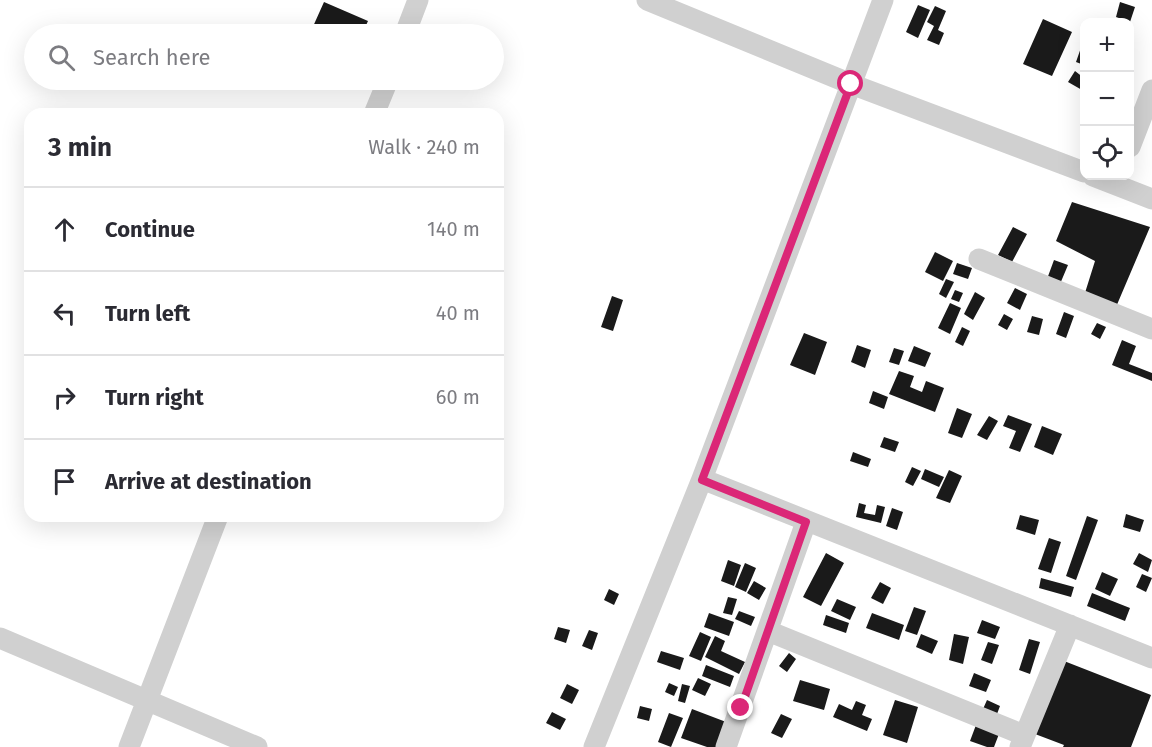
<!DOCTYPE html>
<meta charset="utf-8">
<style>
body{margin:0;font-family:"Fira Sans",sans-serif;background:#f2f2f3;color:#2b2b33}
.controls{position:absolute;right:18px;top:18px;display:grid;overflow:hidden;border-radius:12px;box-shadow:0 6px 24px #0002}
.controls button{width:54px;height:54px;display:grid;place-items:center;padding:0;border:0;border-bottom:2px solid #e1e1e2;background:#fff;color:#2b2b33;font:30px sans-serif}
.stop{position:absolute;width:18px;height:18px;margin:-14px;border:4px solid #db2777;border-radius:50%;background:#fff}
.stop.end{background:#db2777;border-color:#fff;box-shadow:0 2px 6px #0008}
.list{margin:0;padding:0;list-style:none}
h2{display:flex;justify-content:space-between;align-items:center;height:78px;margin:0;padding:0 24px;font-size:26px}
h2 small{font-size:20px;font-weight:400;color:#7c7c81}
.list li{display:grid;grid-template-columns:39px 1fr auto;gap:18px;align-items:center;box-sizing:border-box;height:84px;padding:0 24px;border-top:2px solid #e1e1e2}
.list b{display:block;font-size:22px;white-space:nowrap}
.list em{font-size:20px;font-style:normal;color:#7c7c81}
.icon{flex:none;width:33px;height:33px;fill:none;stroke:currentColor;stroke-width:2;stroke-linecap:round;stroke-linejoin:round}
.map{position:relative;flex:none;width:1152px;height:747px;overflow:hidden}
.search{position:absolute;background:#fff;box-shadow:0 6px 24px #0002;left:24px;top:24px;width:480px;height:66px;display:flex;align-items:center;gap:15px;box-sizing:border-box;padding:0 21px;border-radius:33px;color:#7c7c81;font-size:22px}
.panel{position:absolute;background:#fff;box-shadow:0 6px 24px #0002;left:24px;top:108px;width:480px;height:414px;border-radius:18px}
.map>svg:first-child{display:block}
.building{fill:#1a1a1a}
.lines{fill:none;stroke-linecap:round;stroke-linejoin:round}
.minor{stroke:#d0d0d0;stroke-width:21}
.route{stroke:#db2777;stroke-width:8}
</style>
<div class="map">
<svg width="1152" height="747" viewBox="0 0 1152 747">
<rect width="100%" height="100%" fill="#fff"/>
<path class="building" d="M324,2L368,21L362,34H319L311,31Z
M1120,2L1135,7L1130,22L1116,17Z
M918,5L930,10L918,38L906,32Z
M935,6L946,11L938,30L944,33L939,45L927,40L934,26L927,22Z
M1043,19L1072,32L1052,76L1023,64Z
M1084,39V65L1076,62Z
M1075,71L1084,78V86L1082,90L1068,82Z
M1072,202L1150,227L1116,307L1084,296L1095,261L1056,241Z
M1013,227L1027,234L1012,262L998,255Z
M935,252L953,261L943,281L925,272Z
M1054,260L1068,265L1060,284L1047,279Z
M957,263L972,268L968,279L953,274Z
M946,279L954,282L946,298L939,294Z
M1015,288L1027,294L1020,310L1007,303Z
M955,290L963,293L959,302L951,299Z
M975,292L985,298L973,320L964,314Z
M612,296L623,300L613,331L601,327Z
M950,303L961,308L950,334L938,328Z
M1064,312L1074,316L1066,338L1056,334Z
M1004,314L1013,319L1007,330L998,325Z
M1032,316L1043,319L1039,335L1027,332Z
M1097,323L1106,327L1100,339L1091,334Z
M962,327L970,331L963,346L955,342Z
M804,333L827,342L815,375L790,365Z
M1122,340L1136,346L1129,364L1152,373V381L1112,365Z
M857,345L871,350L865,368L851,362Z
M914,346L931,353L925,367L908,361Z
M894,348L904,351L899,365L889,362Z
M899,371L914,376L910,387L922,392L926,381L944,388L935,412L889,394Z
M873,391L888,397L884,409L869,403Z
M957,408L972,414L962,438L948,433Z
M1008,415L1032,424L1020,452L1009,448L1016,431L1003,426Z
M989,416L998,421L987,440L977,435Z
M1042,426L1062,434L1053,455L1034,447Z
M884,437L899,442L895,452L880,447Z
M853,452L871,459L868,467L850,461Z
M912,467L921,471L913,486L905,482Z
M925,469L944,477L939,487L921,479Z
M949,470L962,476L950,503L936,498Z
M859,503L866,505L864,513L875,515L877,505L885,507L881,523L856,517Z
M892,508L903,512L897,530L886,526Z
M1126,514L1144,520L1140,532L1123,527Z
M1020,515L1039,520L1035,535L1016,529Z
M1087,516L1098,520L1076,580L1066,576Z
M1049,538L1061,542L1051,573L1038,569Z
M826,553L844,563L821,606L803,597Z
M1139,553L1152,560L1148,572L1133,564Z
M728,560L741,565L734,586L721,581Z
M745,563L756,568L746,592L735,587Z
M1102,572L1118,579L1110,596L1095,589Z
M1142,574L1152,578L1146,592L1136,587Z
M1041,578L1074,587L1071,597L1039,588Z
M754,581L766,588L759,600L747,593Z
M880,582L891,588L883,604L871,598Z
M609,589L619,594L614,605L604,600Z
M1092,593L1130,608L1125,621L1087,606Z
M728,597L737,599L732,615L723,613Z
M837,599L856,607L850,620L831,611Z
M914,607L926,611L917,635L905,631Z
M739,611L755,617L751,626L735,619Z
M709,613L734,622L729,636L704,627Z
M872,613L904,625L899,640L866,628Z
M826,615L849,623L846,633L823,625Z
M982,620L1000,627L995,639L977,633Z
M558,627L570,630L566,643L554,639Z
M589,630L598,633L592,650L582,646Z
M700,632L711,637L701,661L689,656Z
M921,634L938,641L932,654L916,647Z
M954,634L969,637L963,664L949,660Z
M715,636L725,641L721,651L745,662L739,674L705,657Z
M1029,639L1040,642L1030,674L1019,670Z
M988,642L999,645L992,664L981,660Z
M661,651L684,658L680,670L657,662Z
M789,653L796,659L787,672L779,666Z
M1064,661L1151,695L1131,747H1063L1064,745L1035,734Z
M706,665L734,676L730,687L702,676Z
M974,673L991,680L986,692L969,686Z
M698,678L711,684L705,696L692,690Z
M800,680L830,689L824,710L793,701Z
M669,683L678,687L674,696L665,692Z
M567,684L579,690L572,704L560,698Z
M682,684L690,686L685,703L678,701Z
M895,700L918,707L907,743L883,735Z
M987,700L1000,706L997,714L983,709Z
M856,701L866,705L862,715L872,719L867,731L833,717L839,704L852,710Z
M640,706L652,709L649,721L637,718Z
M692,709L734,725L726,747H707L681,738Z
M552,712L566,719L560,730L546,723Z
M669,713L683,718L671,747L658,742Z
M781,714L792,719L782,738L771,733Z
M976,725L999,734L994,747H987L970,741Z"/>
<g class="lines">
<path class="minor" d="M647,0L851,84L1084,172
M405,34L418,0
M374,114L388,80
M1130,147L1152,90
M1093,176L1152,199
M979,259L1152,329
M702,479L1152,658
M768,631L1024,735
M0,638L257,747
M129,747L218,516
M594,747L702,479L883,0
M726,747L806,522
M1020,747L1070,625"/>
</g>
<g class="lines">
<path class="route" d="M741,708L806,522L702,480L851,84"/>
</g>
</svg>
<div class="controls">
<button>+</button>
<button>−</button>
<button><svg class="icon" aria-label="locate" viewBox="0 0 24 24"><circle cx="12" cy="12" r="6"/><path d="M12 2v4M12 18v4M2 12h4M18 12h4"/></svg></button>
</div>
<div class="stop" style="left:851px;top:84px"></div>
<div class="stop end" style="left:741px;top:708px"></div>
<div class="search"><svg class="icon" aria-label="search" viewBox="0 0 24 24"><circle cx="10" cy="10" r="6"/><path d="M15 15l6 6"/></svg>Search here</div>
<section class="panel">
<h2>3 min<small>Walk · 240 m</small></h2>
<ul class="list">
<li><svg class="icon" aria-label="ahead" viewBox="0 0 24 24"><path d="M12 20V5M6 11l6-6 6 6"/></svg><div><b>Continue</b></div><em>140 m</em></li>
<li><svg class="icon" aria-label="left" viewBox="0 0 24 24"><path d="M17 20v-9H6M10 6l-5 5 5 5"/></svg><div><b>Turn left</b></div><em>40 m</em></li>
<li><svg class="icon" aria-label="right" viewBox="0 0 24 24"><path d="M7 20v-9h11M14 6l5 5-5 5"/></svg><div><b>Turn right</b></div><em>60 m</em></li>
<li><svg class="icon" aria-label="arrive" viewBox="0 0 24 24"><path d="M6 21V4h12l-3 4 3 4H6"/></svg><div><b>Arrive at destination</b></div></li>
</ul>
</section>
</div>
